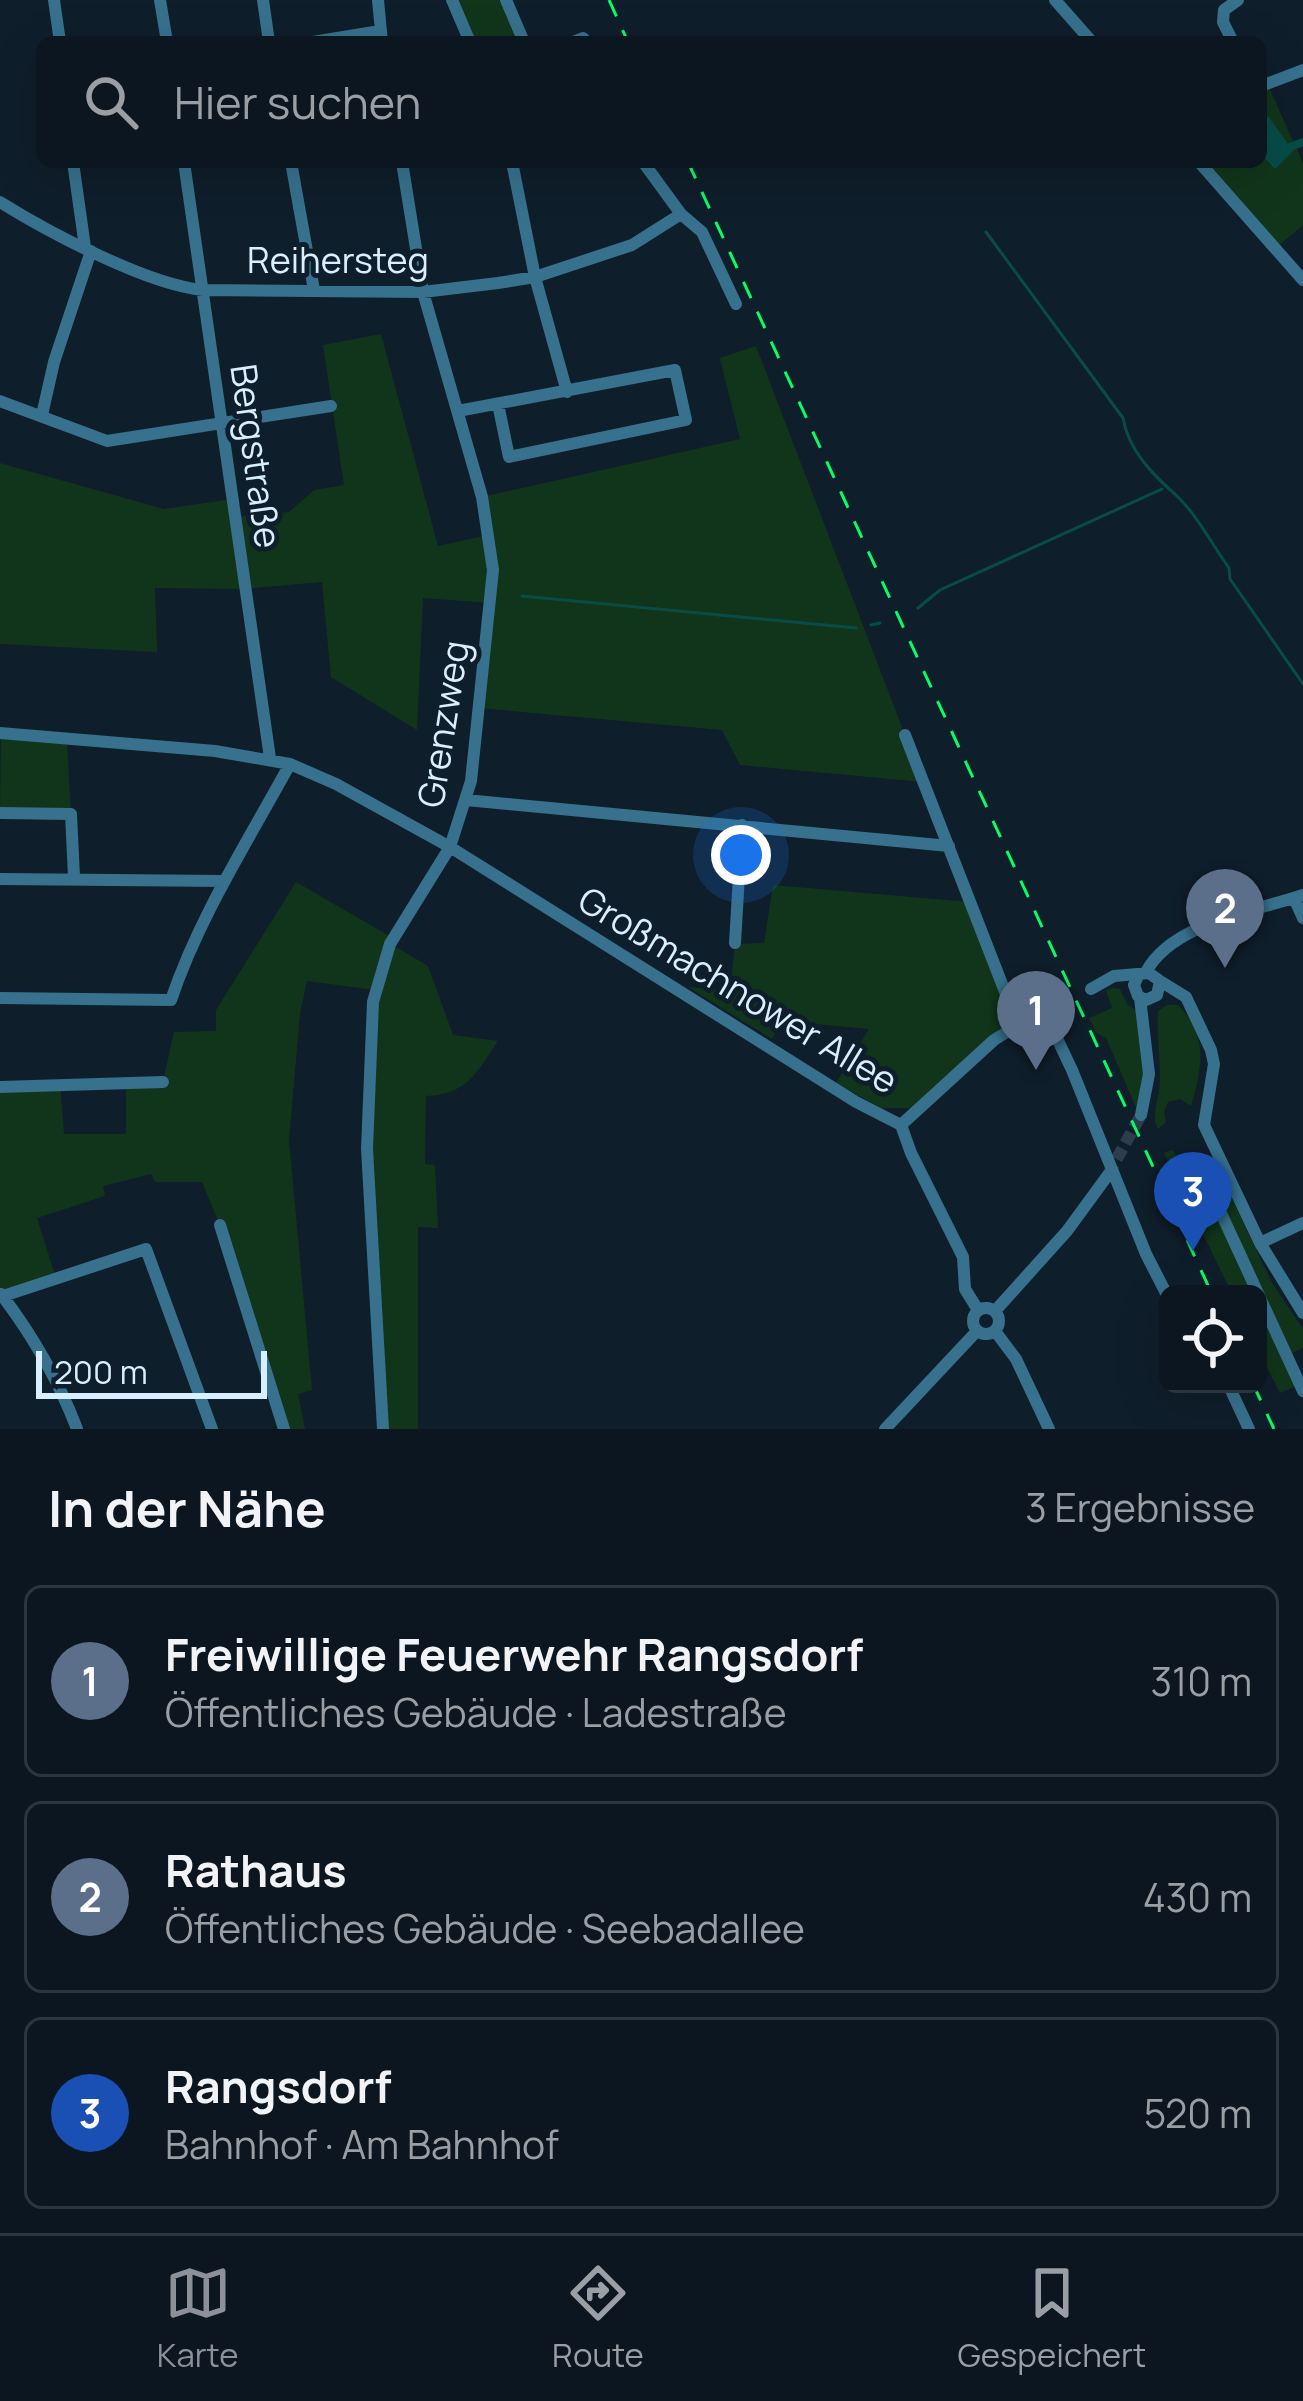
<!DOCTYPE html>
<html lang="de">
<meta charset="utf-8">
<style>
body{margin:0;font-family:Manrope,sans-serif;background:#19232d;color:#f1f3f6}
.controls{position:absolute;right:36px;bottom:36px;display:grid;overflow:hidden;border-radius:18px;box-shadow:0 12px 48px #0002}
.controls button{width:108px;height:108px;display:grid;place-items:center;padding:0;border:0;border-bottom:3px solid #2b353e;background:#0b1620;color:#f1f3f6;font:60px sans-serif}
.scale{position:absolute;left:36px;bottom:30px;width:231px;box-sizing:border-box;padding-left:12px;border:6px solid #d8efff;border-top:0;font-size:33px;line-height:42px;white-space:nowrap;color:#d8efff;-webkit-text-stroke:9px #0f1e2b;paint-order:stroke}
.you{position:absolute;left:741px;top:855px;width:42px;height:42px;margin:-30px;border:9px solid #fff;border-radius:50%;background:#1a73e8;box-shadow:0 0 0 18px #1a73e833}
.badge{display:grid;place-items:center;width:78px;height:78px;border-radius:50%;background:#8c9099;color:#fff;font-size:39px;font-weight:700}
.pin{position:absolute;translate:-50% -99px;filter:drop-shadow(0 3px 6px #0008)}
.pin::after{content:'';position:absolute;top:63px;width:42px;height:36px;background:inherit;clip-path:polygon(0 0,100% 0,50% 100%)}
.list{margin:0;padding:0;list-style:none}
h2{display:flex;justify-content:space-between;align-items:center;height:156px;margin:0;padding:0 48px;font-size:51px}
h2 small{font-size:39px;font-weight:400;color:#9a9fa5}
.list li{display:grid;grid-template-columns:78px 1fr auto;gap:36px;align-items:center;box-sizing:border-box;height:192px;margin:0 24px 24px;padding:0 24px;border:3px solid #2b353e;border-radius:18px}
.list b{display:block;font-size:45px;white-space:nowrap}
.list p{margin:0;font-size:39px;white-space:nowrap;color:#9a9fa5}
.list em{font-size:39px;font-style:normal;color:#9a9fa5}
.icon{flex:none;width:66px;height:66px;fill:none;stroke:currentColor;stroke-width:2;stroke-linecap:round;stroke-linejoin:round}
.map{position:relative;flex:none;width:1303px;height:1429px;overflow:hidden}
.search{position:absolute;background:#0b1620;box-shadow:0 12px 48px #0002;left:36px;right:36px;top:36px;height:132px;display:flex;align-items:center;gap:30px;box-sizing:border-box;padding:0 42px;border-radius:18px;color:#9a9fa5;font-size:45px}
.sheet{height:804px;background:#0b1620}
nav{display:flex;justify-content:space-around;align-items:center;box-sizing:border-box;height:168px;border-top:3px solid #2b353e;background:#0b1620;font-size:33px;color:#9a9fa5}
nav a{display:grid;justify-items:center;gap:6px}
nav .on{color:#8c9099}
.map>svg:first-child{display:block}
.green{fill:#11351a}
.water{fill:#074c47}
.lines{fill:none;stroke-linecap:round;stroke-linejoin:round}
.stream{stroke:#074c47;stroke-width:3}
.canal{stroke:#074c47;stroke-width:8}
.minor-tunnel{stroke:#2d3d4b;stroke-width:12;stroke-dasharray:12 6;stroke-linecap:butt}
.minor{stroke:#37718d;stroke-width:12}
.rail{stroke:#04ff66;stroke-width:3;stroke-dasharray:18 15;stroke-linecap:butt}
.labels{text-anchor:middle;stroke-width:10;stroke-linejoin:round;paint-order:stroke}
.street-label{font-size:36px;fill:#d8efff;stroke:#0f1e2b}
</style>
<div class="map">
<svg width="1303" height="1429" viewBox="0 0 1303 1429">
<rect width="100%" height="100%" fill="#0f1e2b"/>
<path class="green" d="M452,0H506L524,42H470Z
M1267,83L1303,163V225L1276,248L1199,162H1261V86Z
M381,334L438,546L488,535L482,497L740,439L720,358L756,346L923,782L740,765L722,730L479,708L491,603L423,598L417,730L331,677L322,582L243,589L155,588L157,652L0,644V463L164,509L233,499L235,517L289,512L314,490L344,485L323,345Z
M1,733L67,742L71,814L0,813Z
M296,882L393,938L391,944L428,966L453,1035L498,1041C477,1072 467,1095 426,1096L425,1164L435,1165L438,1228L418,1227V1429H383L370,1248L375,990L307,981L300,1014L289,1140L312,1390L298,1394L305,1429H284L223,1233L202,1182H155L151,1174L103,1186L105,1196L37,1218L56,1278L0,1293V1087L60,1083L64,1134H126V1082L163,1081L174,1032L216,1031V1010Z
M773,885L969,902L1018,1025L914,1108H881L836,1083L869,1029L782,1021L772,1039L688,987L730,991L735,944L764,943Z
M1113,988L1120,989L1127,1004L1137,1011L1144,1074L1137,1110L1106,1038L1096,1033L1089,1018L1112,1008L1106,990Z
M1167,1005H1178C1209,1035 1202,1069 1191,1106L1180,1099L1168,1102L1164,1112L1166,1122L1158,1129C1151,1116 1157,1106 1159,1091C1162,1064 1156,1038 1158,1011Z
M1173,1150L1176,1156L1181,1154L1192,1179L1202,1175L1205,1180L1220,1174L1271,1281L1303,1329V1348L1287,1355L1299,1385L1280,1393L1258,1349V1294H1232L1164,1153Z"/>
<path class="water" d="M1268,116L1293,151L1275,169L1261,154V121Z"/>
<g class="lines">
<path class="stream" d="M986,232L1123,418C1128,450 1154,476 1177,496C1197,515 1213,546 1229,568L1230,579L1303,684
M522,596L856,628
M918,608L940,590L1162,489
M871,625L880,623"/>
<path class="canal" d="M1290,147L1303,142"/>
<path class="minor-tunnel" d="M1108,1175L1141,1115"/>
<path class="minor" d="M54,0L60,42
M160,0L167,42
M263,0L269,42
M378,0L382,42
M452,0L470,42
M506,0L524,42
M1055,0L1092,42
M313,42L380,31
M573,42L583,38L587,42
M1233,42L1223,22L1224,10L1238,0
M1261,86L1303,70
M73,162L85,247
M184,162L270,758
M291,162L314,290
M512,162L535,277L567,392
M643,162L681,214L702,232L736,304
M1199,162L1303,280
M0,202C48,232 148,285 203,290L423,292L498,283L535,277L632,245L681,214
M0,401L107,441L331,406
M458,411L675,370L686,420L509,457L498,404
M42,415L54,362L91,251
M0,733L215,751L290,764L336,784L450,847L856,1102L901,1125
M905,735L1018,1025
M466,800L949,846
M0,813L71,814L74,877
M0,879L225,881
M1294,898L1303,918
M735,943L742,825
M1146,972C1172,923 1253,912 1303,895
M1160,981L1186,997L1211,1050L1214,1064L1204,1125L1260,1243L1303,1313
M1091,989L1114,976L1149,973L1160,981L1157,995L1146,1000L1138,996L1134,985L1138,976
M0,998L171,1000C199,917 248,841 290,764
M1140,998L1149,1074L1141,1115
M0,1087L163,1082
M901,1125L994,1040L1018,1025L1044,1022L1053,1030L1072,1070L1146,1254L1168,1297
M901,1125L911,1153L963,1257L965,1289L978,1310
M1203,1174L1303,1391
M220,1225L284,1429
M1260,1243L1303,1223
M1,1294C33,1336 58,1379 77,1429
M0,1297L146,1249L212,1429
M973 1321a13 13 0 1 1 26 0a13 13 0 1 1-26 0Z
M995,1311L1067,1231L1108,1175
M995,1331L1016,1359L1049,1429
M1228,1384L1249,1429
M383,1429L367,1149L373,1002L390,944L450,847L471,781L493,570L482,497L423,292L402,162
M885,1429L977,1331"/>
<path class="rail" d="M609,0L628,42
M688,162L1212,1294
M1253,1384L1274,1429"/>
</g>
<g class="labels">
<g class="street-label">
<text x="338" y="273">Reihersteg</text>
<text transform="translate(256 456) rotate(82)" y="13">Bergstraße</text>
<text transform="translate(443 724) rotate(-81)" y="13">Grenzweg</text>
<text transform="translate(738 990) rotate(31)" y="13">Großmachnower Allee</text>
</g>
</g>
</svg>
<div class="controls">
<button><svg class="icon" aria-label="locate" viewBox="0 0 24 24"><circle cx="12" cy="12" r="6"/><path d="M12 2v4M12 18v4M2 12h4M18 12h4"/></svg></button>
</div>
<div class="scale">200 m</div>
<div class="you"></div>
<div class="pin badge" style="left:1036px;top:1070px;background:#5c6f8a">1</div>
<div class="pin badge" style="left:1225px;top:968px;background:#5c6f8a">2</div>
<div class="pin badge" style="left:1193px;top:1251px;background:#1a4fb4">3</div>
<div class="search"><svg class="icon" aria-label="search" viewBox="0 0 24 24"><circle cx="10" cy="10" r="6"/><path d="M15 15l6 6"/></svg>Hier suchen</div>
</div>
<section class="sheet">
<h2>In der Nähe<small>3 Ergebnisse</small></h2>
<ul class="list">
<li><span class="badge" style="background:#5c6f8a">1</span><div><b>Freiwillige Feuerwehr Rangsdorf</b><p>Öffentliches Gebäude · Ladestraße</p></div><em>310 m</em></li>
<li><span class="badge" style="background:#5c6f8a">2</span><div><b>Rathaus</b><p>Öffentliches Gebäude · Seebadallee</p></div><em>430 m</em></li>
<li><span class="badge" style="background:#1a4fb4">3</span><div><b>Rangsdorf</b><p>Bahnhof · Am Bahnhof</p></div><em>520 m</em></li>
</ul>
</section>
<nav>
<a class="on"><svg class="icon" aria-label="map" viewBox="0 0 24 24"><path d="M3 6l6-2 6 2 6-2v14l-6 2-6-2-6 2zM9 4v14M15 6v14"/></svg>Karte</a>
<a><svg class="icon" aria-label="directions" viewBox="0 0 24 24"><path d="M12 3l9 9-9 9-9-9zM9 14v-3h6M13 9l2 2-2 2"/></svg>Route</a>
<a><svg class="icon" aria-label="saved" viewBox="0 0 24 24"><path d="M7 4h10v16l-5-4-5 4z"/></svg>Gespeichert</a>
</nav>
